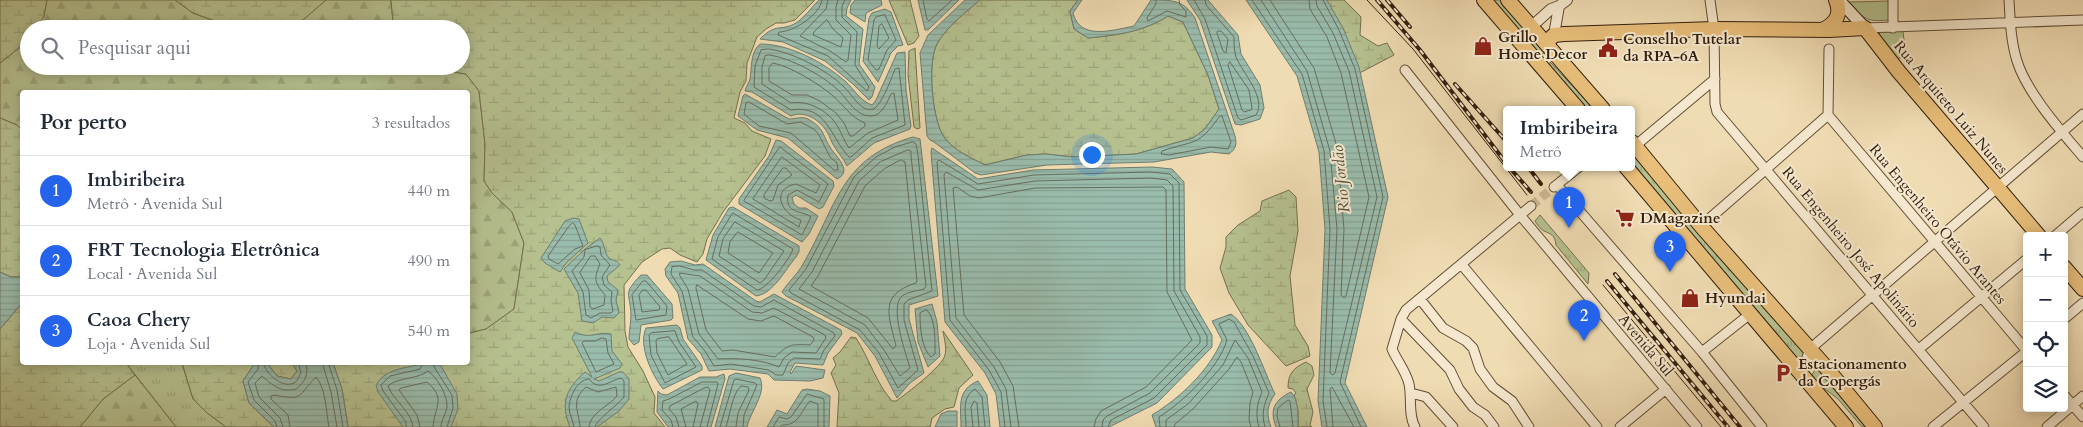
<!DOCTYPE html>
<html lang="pt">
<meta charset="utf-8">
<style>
body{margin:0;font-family:Cardo,serif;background:#f6f6f7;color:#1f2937}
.controls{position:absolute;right:15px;bottom:15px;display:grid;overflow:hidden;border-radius:5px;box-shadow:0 2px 12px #0003}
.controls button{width:45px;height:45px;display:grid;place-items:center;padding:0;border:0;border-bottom:1px solid #e0e1e3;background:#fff;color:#1f2937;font:25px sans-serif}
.you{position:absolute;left:1091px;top:154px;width:18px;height:18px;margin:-12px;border:4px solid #fff;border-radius:50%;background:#1a73e8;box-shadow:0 0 0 8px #1a73e833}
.badge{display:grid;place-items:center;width:32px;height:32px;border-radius:50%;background:#2563eb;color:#fff;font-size:16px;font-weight:700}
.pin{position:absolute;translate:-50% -41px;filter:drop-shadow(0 1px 2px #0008)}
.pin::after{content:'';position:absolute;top:26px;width:18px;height:15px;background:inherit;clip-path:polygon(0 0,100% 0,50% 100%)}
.popup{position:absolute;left:1503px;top:106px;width:132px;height:65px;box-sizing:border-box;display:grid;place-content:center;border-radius:5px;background:#fff;filter:drop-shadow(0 1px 4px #0005);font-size:16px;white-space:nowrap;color:#747a83}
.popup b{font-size:19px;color:#1f2937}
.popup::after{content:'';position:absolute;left:50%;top:100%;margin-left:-10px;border:10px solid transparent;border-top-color:#fff}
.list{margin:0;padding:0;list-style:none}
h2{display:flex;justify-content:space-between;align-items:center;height:65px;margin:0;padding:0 20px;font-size:21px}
h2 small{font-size:16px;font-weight:400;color:#747a83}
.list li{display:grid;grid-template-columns:32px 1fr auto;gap:15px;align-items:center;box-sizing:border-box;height:70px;padding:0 20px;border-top:1px solid #e0e1e3}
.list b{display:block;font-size:19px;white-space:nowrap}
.list p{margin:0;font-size:16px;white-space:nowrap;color:#747a83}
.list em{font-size:16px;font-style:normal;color:#747a83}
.icon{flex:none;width:28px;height:28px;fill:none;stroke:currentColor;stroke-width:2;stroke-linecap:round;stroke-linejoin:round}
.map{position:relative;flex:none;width:2083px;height:427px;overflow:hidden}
.search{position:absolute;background:#fff;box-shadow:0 2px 12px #0003;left:20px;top:20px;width:450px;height:55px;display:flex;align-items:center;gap:12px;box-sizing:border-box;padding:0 18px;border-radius:28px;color:#747a83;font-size:19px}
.panel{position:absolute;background:#fff;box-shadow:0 2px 12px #0003;left:20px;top:90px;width:450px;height:275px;border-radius:5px}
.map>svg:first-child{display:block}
.grass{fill:url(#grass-tufts);stroke:#74704f}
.forest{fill:url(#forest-firs);stroke:#74704f}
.wetland{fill:url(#wetland-marsh);stroke:#74704f}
.park{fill:#b6c190;stroke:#74704f}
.water{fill:url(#water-rules);stroke:#707d6d}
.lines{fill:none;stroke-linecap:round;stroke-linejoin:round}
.shore{stroke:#666e5d;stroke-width:1}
.minor-tunnel{stroke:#cab692;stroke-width:9;stroke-dasharray:9 4.5;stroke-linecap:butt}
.minor-casing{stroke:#624e37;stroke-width:11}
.tertiary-casing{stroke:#624e37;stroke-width:12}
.secondary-casing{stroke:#321f0e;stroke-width:13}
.primary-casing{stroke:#321f0e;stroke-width:16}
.trunk-casing{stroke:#321f0e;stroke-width:16}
.minor{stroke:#f5e8ce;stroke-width:9}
.tertiary{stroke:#f5e8ce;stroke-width:10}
.secondary{stroke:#f5e8ce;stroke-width:11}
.primary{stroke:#e8be7a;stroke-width:14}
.trunk{stroke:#e8be7a;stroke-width:14}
.tram{stroke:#321f0e;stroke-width:1}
.rail-casing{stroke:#321f0e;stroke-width:4}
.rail{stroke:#f5e8ce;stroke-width:2;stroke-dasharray:5.5;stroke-linecap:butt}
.labels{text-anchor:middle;stroke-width:4;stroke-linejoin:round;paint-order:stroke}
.poi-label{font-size:15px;font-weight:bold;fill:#321f0e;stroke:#f5e8ce;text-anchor:start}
.street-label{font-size:15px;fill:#321f0e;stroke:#f5e8ce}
.water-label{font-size:16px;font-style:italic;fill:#514e3d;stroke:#f5e8ce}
</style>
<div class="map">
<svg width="2083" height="427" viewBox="0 0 2083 427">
<defs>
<pattern id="grass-tufts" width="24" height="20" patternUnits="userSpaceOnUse" patternTransform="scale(1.25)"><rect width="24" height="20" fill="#b6c190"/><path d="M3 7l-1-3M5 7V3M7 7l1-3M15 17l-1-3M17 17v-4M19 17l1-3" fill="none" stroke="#9da57b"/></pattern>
<pattern id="forest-firs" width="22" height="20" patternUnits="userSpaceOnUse" patternTransform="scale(1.25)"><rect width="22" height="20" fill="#b6c190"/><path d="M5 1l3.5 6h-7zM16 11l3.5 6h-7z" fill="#9da57b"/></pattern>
<pattern id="wetland-marsh" width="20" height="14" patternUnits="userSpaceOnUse" patternTransform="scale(1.25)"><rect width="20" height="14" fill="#b6c190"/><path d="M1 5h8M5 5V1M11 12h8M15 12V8" fill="none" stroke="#9da57b"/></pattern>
<pattern id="water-rules" width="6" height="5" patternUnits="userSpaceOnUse" patternTransform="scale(1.25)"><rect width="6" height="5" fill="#9abcac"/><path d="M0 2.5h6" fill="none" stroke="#85a193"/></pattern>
</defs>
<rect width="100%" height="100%" fill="#f0dcb3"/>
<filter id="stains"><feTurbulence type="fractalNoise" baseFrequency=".004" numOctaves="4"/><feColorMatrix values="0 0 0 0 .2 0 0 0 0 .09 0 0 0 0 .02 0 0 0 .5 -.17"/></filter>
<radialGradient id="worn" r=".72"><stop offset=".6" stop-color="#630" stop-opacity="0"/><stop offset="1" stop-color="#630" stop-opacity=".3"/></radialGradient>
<path class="grass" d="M1492,0H1503L1547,51L1541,55Z
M1550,62L1594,109H1582L1549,71Z
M1632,149L1807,352L1801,367L1632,167Z
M1540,215L1589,273L1588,284L1556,245C1555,235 1551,234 1544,231C1540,229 1537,224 1535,221Z
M126,363H182L193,399L206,412L226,427H176Z
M1816,368L1866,427H1862L1838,399L1816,382L1812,375Z"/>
<path class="forest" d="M47,0H175L193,13L237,29H37L44,15Z
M326,0H391L393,22L399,29H286L297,25Z
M29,40V66H435L441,70L466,74L479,91L485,144L484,181L492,193L512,212L524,243L514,309L486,329L470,333L468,331V92H22V130L17,125L0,118V63Z
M135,375L176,427H80L103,399Z"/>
<path class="wetland" d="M0,0H47L44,16L37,29H29V40L0,63Z
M175,0H326L297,25L286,29H237L193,13Z
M391,0H815L795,20L784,23H776L766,29L757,37L747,63L746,81L740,92L734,118L745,123L752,131L771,139L765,156L723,212L707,239L703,254L697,262L680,255L670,248L662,249L642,262L624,285L625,331L628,347L643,371L655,397L654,413L665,427H348L342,389L333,363L468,362V331L470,333L486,329L514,309L524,243L512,212L492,193L484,181L485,144L479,91L466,74L441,70L435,66H461V29H399L393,22Z
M889,0H910L919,36L914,43L908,45Z
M980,0H1078L1070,11L1074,29L1088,38C1117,35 1143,32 1168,16L1183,22L1208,75L1219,109L1205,129L1193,138L1136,154L1073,157L1046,154L1027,155L985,165C971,158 953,150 944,137C932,120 927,62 937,44C947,26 965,13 980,0Z
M1309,0H1344L1361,17L1360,35L1378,46L1387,43L1394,55L1352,77Z
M915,48L920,128L917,129L914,127L908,75L909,51Z
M0,118L17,125L22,130V277H11L0,272Z
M1289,190L1296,197L1298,231L1290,276L1295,325L1308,346L1310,356L1286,366L1248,325L1229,293L1220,268L1226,247V237L1238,225L1260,211L1262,201Z
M22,303V362L126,363L135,375L103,399L80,427H0V329Z
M943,331L973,375L959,388L954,407L945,409L932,418L930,427H837L839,393L831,373L836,365L833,358L840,352L851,337L856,338C869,358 876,383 892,401H896C906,394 943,366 945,355C947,348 944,338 943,331Z
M1306,362L1312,366L1314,375L1307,389L1313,412L1310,425L1312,427H1298V410L1294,395L1296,393L1293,389L1288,388C1288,374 1293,368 1306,362Z
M182,363H253V366L243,381L249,403L274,427H226L206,412L193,399Z
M267,363H292L297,371L291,379L277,376Z"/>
<path class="park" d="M1889,1V20C1865,22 1864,19 1849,2Z
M1903,31L1906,58H1896L1878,35L1881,32Z"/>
<path class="water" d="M819,0H851L847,8L846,16L863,29L859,64L875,87L872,97L869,100L853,84L825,61L783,42L760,39C777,22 780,32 796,23C804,18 812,7 819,0Z
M855,0H881L882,5L866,13L865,22L850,13L851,5Z
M918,0H959L928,30H925Z
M965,0H980C965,13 947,26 937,44C927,62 932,120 944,137C953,150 971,158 985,165L1027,155L1046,154L1073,157L1136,154L1193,138L1205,129L1219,109L1208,75L1183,22L1168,16C1143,32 1117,35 1088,38L1074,29L1070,11L1078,0H1082L1073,13C1080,41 1113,30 1134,26L1151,0C1174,0 1183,0 1195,18L1235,136C1237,144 1236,149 1229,154L1211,152L1154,162L1047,165L981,175L975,173L934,142L930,140L927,136L920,53L928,35Z
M1187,0H1208L1238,35L1241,54L1260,85L1264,108L1260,119L1241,125L1235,124L1200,20Z
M1246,0H1327L1343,28L1359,67L1388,197L1345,383L1367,427H1322L1318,401L1325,229L1319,152L1297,76Z
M885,9L891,12L903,45L898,46L891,53L878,82L863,61L869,18L872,13Z
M760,44C790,44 823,62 845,81C854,89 860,101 872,105L876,100L897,53L905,52L906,90L911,126L910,129L874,143L847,166C844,159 838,153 834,146C831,142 830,136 827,132C820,120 805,110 791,116L752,92L745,91C746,86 749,83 750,79C752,68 750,52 760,44Z
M745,94L789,119C796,119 801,116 808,119C824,128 822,134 830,147C835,156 854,171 837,179L788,138L757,130L738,116L743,96Z
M913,137L920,139L938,296L909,305V319L924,373L910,383L897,398L875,356L857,333L786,296L782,292C788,282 798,274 803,264C837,206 840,158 913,137Z
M776,140L781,141L833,181L834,186L823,207L819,209L796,195L792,198L794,204L799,208H806L818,216L809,234L802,242L739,204V199L769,156Z
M932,148L978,179L1033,170L1152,167L1172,169L1184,182L1185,289L1212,335V347L1157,403L1109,427H1000L996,394L985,373L945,322L931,152Z
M733,207L799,246V252L796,257C785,270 773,294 756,296L706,260L713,235L729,208Z
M573,218L579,219L588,243L567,262L560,272L545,263L541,258L565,221Z
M600,238C605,244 604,253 609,258C613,261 617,260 620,265L607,276L608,282L618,290L616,300L619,313L614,318L602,317L593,323L582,321L578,293L564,269L585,249Z
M681,261L695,265L703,264L756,301L760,302L774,294L841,330L842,334L828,353L823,365L795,363L790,372L791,374L796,366L825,370L823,378L810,381L774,380L768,374L730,369L709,371L701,354L688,339L678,293L666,276L665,269L670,262Z
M0,272L11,277H22V303L0,329Z
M641,275H647L672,304L673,318L671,320L641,325L639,342L634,345L629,339C629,331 631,323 631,315C630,291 622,295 641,275Z
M932,304L937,322L940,356L928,367L918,342L915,309Z
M1231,314C1251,328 1264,372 1275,394C1267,405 1266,414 1271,427H1156L1152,415C1180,398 1209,371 1222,340L1212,321Z
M677,325L680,328L683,339L702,366V370L663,389C652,375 638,346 646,328Z
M575,332C591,340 596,331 611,334L612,351L622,364L620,368L594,379L599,381L619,372H623L629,379V399L619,411L597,427H570C560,403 566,389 585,372L592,377L572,338Z
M253,363H267L277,376L291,379L297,371L292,363H333L342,389L348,427H274L249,403L243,381L253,366Z
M424,363H436L441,366L457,394L458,409L451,427H403L378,392L376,385C386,367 407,369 424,363Z
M736,373L760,378C767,393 750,412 747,427H715L729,376Z
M724,374L725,379L711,427H668L657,412L658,391L661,394L667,395L700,377H716Z
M978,381L987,395L990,427H961C961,408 956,390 978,381Z
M807,389L820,391L830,396L829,427H767L777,410L787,414L802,390Z
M1291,392C1299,400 1298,416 1298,427H1276C1269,409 1275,400 1291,392Z
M948,411H957V427H935L941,414Z"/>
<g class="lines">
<path class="shore" d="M822,0C820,15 793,32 779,32L778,35L828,56L867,91L869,87L855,65L857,32L842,17V6L845,0
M828,0L826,9L800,36L830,51L846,62L848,60L851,35L836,20V7L838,0
M923,0L927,19L929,21L952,0
M1156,0V4L1147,18L1148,21L1167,11L1186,17V11L1180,5L1179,0
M1194,0L1205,19L1238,118L1241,120L1256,115C1267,98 1242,72 1236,57C1234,50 1234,44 1234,37L1206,5L1205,0
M1252,0L1302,74L1324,151L1330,229L1323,401L1327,427
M1261,0L1307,71L1330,151L1337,229L1330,373L1333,375L1335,373L1377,197L1349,71L1333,33L1317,6L1316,0
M1270,0L1314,68L1337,147L1344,229L1341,295L1344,298L1346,296L1369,197L1341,73L1327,37L1310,9L1309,0
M1323,0L1339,30L1355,69L1383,197L1340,382L1361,427
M885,15L896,40L887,50L879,69L876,70L868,60L874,20L876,17Z
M827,20L833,29L843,38L841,47L813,35L814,32Z
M882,24L889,38L879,49L877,46L879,26Z
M1218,31H1221L1228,39L1226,53L1223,51L1217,33Z
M769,49C792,52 827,70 844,87C851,93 861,113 873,109C881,107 892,77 895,69L899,68L905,125L872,138L851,157H849C830,137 827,104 791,110L754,87L755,66L761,50Z
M769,55C791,58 822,75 838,90C848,99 855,116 871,116C882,116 887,102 891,94L894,93L898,120L868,133L849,148C844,141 842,134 838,127C829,111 809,100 791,103L762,84V67L765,56Z
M1230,62L1249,90L1252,108L1251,110L1244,112L1242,110L1228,65Z
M773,63C790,66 819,84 832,95C844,105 850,117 865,123V126L853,136H850L844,123L836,113L820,101L807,95H792L769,81V68Z
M749,102L787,124L801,122L815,130L819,135L830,157L837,163L838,170H834L791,133L759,126L744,114L746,103Z
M1222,116L1231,142L1228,149L1211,147L1169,155L1161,154L1162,151C1194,140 1198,147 1219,117Z
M913,142L916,144L918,155L932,291L908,300L904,304V320L918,370L898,388L879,353L860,330L791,293L789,290L806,269L854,177L876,157L895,147Z
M780,147L828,184L819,202L797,190L788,195C785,214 801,210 811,217L802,235L744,201Z
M908,150L911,151V156L926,286L924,289C917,291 907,292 902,296C889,307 906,354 910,368L900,376L884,350L865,325L799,289L812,272L859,181L880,162Z
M782,157L820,185L816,193L796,184C769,189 782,215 801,220L799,227L753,199Z
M901,160L905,162L917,281L916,283C878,295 889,316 896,346L893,349L868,318L811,286L818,276L865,186L884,169Z
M783,168H786L792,175L778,185L773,200L770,201L764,198V195Z
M733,213L793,249C790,259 766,290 757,290L712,259L718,237Z
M735,222L784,251L764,280L760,283L719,256L723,239Z
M573,223L575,225L583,246L575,249L558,264L549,259L548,256L569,226Z
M738,232L773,253L759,273L728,253L730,242Z
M597,246L600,247L601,255L610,265L602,277L604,285L612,292L611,301L613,311L611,313H600L591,318L586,315L583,292L572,271L584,257L585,250Z
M591,256H595L600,264C593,280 595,283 605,295L604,305L593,309L590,307L589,290L580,273Z
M680,266L694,270H702L754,306L761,307L774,300L834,333L835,336L824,350L820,359L794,358L788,363L783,375H776L769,370L731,364L714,366L705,351L693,337L682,291L671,274L672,267Z
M680,273L700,276L752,312L762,313L774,308L825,335L826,338L816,353L792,352L784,358L779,367C761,359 737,358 718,359L699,334L688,289L680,276Z
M643,281H646L667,306L666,315L636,320L632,295Z
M697,285L748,319L761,321L774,316L813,337L814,340L810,345C791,344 789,344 775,357L733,350L722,351L706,330L696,288Z
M643,290H646L660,307L659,310L642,312L639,295Z
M927,310C936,319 935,342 935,354L931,357C921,348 920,326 920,313Z
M675,331L679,342L696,367L665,383L651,355L649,335L651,333Z
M669,337L687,364L668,375L657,353L656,341L657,339Z
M602,338L606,339L608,353L614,364L596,372L582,343L584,341H595Z
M258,362V369L248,382L254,400L275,421L277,427
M263,362C265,373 282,389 294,383C297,382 299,376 301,373L298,362
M322,362L331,392L337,427
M328,362L337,390L343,427
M433,362L434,367L452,395L453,408L447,427
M283,427L280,418L259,397L255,383L262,376C272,385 281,393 296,389C305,382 310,373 305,362
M290,427L288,415L271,399V396L274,395C305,401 297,396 316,377C326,388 326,412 329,427
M406,427V422L383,391L381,385L390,376L420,369L423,362
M413,427C412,412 393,400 388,386C398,377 416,380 428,371C437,377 448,396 447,407C446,414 441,420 441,427
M420,427L417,415L399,390L401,388L427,382C447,399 434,407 433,427
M574,427C573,420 569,414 569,407C570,396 577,380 589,379C599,392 609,381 621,378L624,381V397C618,405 596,420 595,427
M580,427C579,411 570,401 586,387L598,392L616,387L617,396C609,406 590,413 589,427
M673,427L671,420L662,410L663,401L669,399L702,382H717L718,384L707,427
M679,427L676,417L669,409L670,406L704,388L708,387L710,390L700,427
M686,427L681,409L696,401L698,404L693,427
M720,427L734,380L736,379L755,383L757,385L744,415L743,427
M726,427C730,415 732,394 741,386L748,387L749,390L738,413L736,427
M773,427L779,417L787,419L791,417L807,394L824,399V427
M780,427L782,425C799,426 801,410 810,401L818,404V427
M966,427C966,412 961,398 975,389L982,397L985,427
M973,427L971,407L974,401L977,403L979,427
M1005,427L1001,392L989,370L950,320L937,162L939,160L978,184L1034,175L1151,172L1170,174L1179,183L1180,290L1207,336V345L1154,398L1111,420L1108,427
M1011,427L1006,389L994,367L956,318L944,175L946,172L978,190L1035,181L1151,178L1167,180L1173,186L1174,291L1200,337V343L1150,393L1107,416L1103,420L1102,427
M1019,427L1013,386L1000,362L964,315L953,188L957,187L970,196L979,198L1035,188L1163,187L1166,190L1167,292L1192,340L1146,387L1101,411L1096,419L1094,427
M1160,427L1159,417C1183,402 1219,368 1227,340L1219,324L1229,319L1234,322L1253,356L1269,393C1264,405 1261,413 1265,427
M1166,427V420L1188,404L1223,365L1235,340L1248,358L1262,392C1257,403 1255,415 1259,427
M1174,427L1175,424L1193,409L1229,369L1237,357L1241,362L1253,392L1250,403L1249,420L1251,427
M1280,427L1277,416L1278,408L1288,400L1290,401L1293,427
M1333,427L1330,389L1332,387L1354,427"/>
<path class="minor-tunnel" d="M1531,206L1554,187"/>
<g class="minor-casing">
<path id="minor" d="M1710,0L1714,29L1715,104L1717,112L1984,427
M1893,0V28
M2009,0C2010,20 2011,42 2017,61C2027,93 2061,131 2083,157
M1865,28L2083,20
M1405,70L1520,215L1697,427
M1828,115L2027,351
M1635,146L1715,79
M1557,185L1702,352L1762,427
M1554,187L1579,167
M1701,226L1828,115L1829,49
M2055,236L2083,212
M1462,265L1597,427
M1420,299L1443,328L1466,341L1473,348L1480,369L1493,387L1512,401L1529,427
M1401,319L1450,370L1459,389L1473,407L1485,415L1494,427
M2064,319L2083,303
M1919,349L2027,259
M1702,352L1750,314
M1801,374L1810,349L2083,114
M1411,393L1426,397L1453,427
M2064,395L2083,417
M1415,427C1408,415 1412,398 1409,384C1406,371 1397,361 1392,349L1401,319L1406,310L1531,206
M1620,427L1666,389
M1933,427L2027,351
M2047,427L2083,396"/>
</g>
<g class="tertiary-casing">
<path id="tertiary" d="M1531,27L1551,9L1559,6L1567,0
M1554,35L1559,6"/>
</g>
<g class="secondary-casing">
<path id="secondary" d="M1839,0L1865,28"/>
</g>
<g class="primary-casing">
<path id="primary" d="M1822,30C1836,24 1842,14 1836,0
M1546,43L1554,35L1564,34L1714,29L1829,30L1865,28L1899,72L2039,236
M2064,267L2083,289"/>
</g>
<g class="trunk-casing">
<path id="trunk" d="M1484,0L1578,109
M1508,0L1603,109
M1632,142L1701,226L1824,365L1875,427
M1626,167L1846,427"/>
</g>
<use href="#minor" class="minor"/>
<use href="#tertiary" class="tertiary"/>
<use href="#secondary" class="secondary"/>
<use href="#primary" class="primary"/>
<use href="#trunk" class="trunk"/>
<path class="tram" d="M1367,0L1413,49L1527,195
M1603,285L1721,427"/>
<g class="rail-casing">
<path id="rail" d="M1377,0L1420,50L1506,163
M1387,0L1410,27
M1455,84L1506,141
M1509,167L1531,192
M1528,167L1541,184
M1615,274L1740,427
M1607,281L1728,427"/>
</g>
<use href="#rail" class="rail"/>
</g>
<defs>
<g id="shop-bare" transform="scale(1.5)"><path d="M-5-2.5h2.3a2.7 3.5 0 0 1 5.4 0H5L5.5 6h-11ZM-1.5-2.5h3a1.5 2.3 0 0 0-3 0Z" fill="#8f2418" stroke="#f5e8ce" stroke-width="2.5" paint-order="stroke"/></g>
<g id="civic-bare" transform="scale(1.5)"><path d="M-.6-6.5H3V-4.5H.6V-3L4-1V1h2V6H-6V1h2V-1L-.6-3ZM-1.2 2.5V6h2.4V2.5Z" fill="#8f2418" stroke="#f5e8ce" stroke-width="2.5" paint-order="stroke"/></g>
<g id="supermarket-bare" transform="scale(1.5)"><path d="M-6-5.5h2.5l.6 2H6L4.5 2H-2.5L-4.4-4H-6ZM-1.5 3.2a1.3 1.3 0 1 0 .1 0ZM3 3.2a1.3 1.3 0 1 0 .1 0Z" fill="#8f2418" stroke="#f5e8ce" stroke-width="2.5" paint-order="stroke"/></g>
<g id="parking-bare" transform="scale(1.5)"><path d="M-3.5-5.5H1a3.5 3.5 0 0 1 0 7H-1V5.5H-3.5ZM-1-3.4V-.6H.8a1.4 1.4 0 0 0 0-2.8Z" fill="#8f2418" stroke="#f5e8ce" stroke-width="2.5" paint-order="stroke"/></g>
</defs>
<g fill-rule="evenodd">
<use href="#shop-bare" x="1483" y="46"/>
<use href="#civic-bare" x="1608" y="48"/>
<use href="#supermarket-bare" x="1625" y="218"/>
<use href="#shop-bare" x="1690" y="298"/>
<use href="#parking-bare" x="1783" y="373"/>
</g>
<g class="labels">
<g class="poi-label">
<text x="1498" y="42">Grillo<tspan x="1498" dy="17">Home Decor</tspan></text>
<text x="1623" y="44">Conselho Tutelar<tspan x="1623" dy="17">da RPA-6A</tspan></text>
<text x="1640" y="223">DMagazine</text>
<text x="1705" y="303">Hyundai</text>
<text x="1798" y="369">Estacionamento<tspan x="1798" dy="17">da Copergás</tspan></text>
</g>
<g class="street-label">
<text transform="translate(1951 107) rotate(50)" y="5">Rua Arquiteto Luiz Nunes</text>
<text transform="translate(1938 224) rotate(50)" y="5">Rua Engenheiro Otávio Arantes</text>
<text transform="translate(1851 247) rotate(50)" y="5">Rua Engenheiro José Apolinário</text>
<text transform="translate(1646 345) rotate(50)" y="5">Avenida Sul</text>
</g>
<g class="water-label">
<text transform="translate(1340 179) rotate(-96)" y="6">Rio Jordão</text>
</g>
</g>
<rect width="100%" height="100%" filter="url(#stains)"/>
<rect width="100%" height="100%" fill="url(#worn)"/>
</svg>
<div class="controls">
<button>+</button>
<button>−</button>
<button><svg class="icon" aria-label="locate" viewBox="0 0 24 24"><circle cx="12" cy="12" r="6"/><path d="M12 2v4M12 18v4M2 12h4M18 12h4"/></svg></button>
<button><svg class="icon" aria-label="layers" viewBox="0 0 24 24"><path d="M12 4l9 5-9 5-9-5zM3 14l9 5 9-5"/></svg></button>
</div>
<div class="you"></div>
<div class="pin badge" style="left:1569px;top:228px">1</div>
<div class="popup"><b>Imbiribeira</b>Metrô</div>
<div class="pin badge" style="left:1584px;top:341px">2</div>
<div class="pin badge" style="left:1670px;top:272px">3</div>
<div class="search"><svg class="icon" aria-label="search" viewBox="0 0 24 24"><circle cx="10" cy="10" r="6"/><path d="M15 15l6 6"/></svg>Pesquisar aqui</div>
<section class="panel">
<h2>Por perto<small>3 resultados</small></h2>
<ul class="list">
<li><span class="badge">1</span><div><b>Imbiribeira</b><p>Metrô · Avenida Sul</p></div><em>440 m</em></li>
<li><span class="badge">2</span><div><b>FRT Tecnologia Eletrônica</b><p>Local · Avenida Sul</p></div><em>490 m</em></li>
<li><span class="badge">3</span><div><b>Caoa Chery</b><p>Loja · Avenida Sul</p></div><em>540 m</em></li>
</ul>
</section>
</div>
